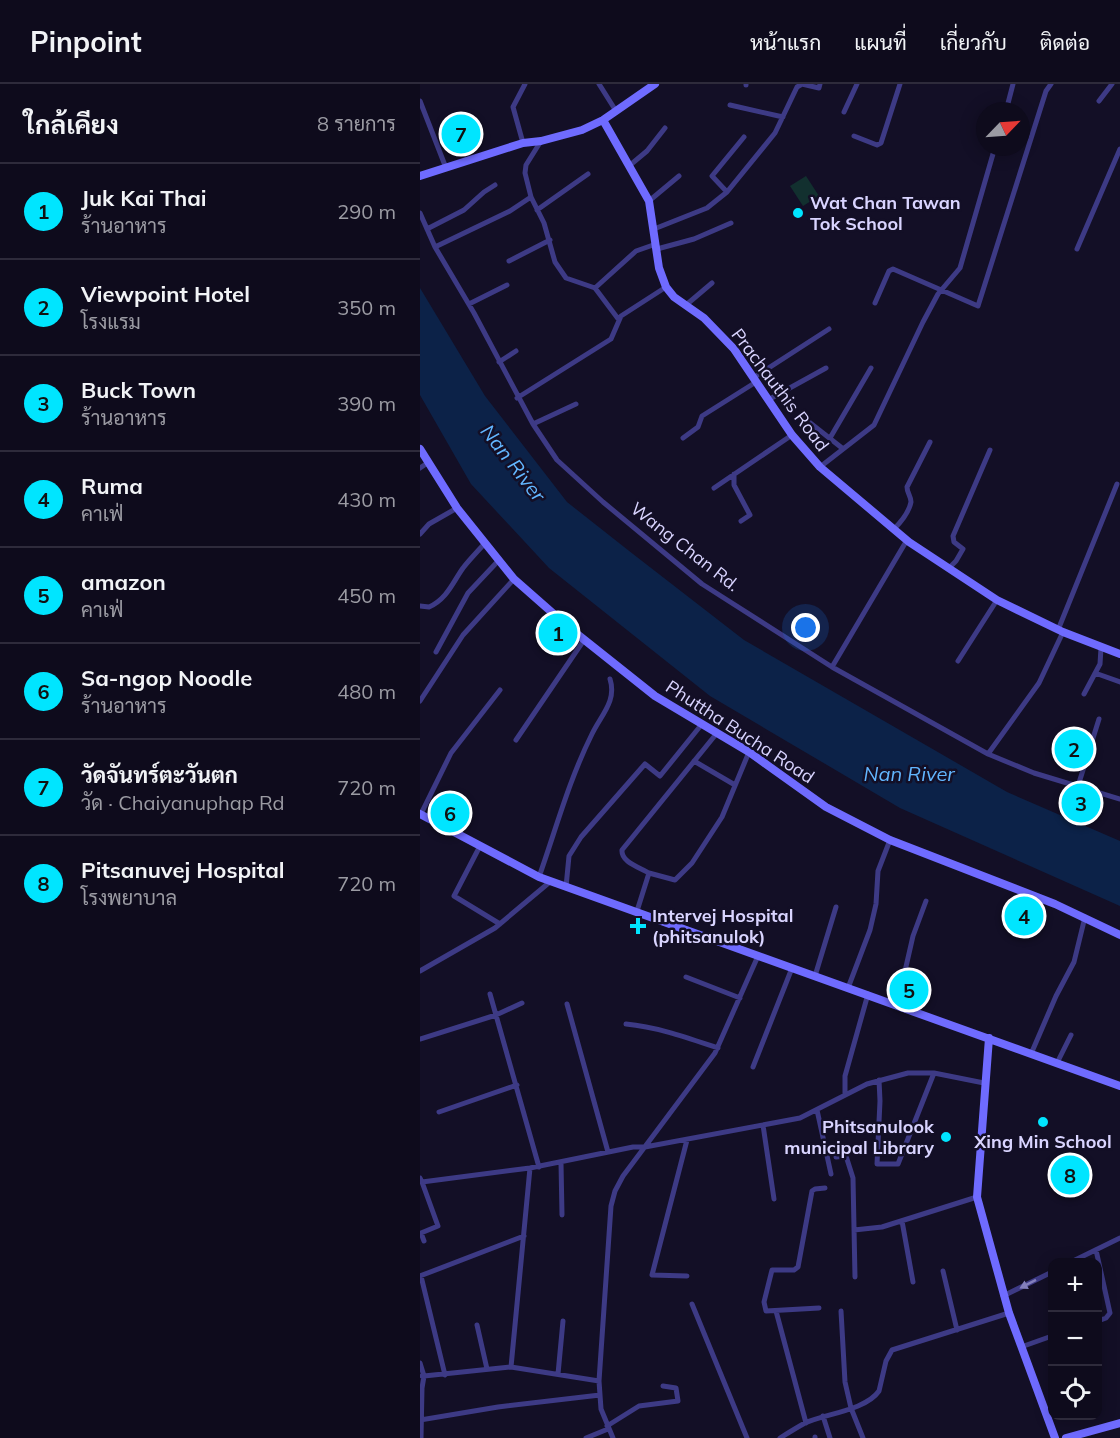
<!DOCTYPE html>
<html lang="th">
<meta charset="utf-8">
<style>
body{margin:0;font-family:Mulish,Sarabun,sans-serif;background:#171425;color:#f1f3f6}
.controls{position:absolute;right:18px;bottom:18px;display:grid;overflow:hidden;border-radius:12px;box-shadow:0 3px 15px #0003}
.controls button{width:54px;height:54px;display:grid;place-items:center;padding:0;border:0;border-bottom:2px solid #2e2b3b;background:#0e0b1c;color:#f1f3f6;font:30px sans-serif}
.compass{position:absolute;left:556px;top:18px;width:54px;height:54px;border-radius:50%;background:#0e0b1c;box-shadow:0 3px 15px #0003;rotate:65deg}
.you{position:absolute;left:386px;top:544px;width:21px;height:21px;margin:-15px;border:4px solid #fff;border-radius:50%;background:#1a73e8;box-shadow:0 0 0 9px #1a73e833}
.badge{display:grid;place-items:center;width:39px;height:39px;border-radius:50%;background:#00e5ff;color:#111;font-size:20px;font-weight:700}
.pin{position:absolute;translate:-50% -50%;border:3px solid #fff;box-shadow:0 2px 6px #0006}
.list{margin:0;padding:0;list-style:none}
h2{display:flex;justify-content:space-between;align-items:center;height:78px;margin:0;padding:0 24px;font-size:26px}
h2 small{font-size:20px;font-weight:400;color:#9b9ba3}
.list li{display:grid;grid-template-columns:39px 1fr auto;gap:18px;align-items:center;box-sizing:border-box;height:96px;padding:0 24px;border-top:2px solid #2e2b3b}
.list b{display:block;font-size:22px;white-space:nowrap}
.list p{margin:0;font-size:20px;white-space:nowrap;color:#9b9ba3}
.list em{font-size:20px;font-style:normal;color:#9b9ba3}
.icon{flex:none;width:33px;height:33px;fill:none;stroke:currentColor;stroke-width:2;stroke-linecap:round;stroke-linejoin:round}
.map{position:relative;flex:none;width:700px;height:1354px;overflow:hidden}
header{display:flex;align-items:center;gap:36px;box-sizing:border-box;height:84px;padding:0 30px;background:#0e0b1c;border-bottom:2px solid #2e2b3b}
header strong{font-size:28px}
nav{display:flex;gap:33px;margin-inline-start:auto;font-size:21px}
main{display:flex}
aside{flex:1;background:#0e0b1c}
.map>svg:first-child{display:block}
.green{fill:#12302f}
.water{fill:#0c2248}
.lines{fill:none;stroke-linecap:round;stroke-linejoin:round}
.street{stroke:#3d3a85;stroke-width:5}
.secondary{stroke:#6f6bff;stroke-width:8}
.oneway{fill:#837fbc}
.poi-dot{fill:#00e5ff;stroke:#130f26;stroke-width:2}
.labels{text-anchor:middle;stroke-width:5;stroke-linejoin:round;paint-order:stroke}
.poi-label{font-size:18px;font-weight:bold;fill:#d9d4ff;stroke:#130f26;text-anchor:start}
.street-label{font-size:18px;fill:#d9d4ff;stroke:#130f26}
.water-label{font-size:20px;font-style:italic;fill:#62b6ff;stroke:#130f26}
</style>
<header>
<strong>Pinpoint</strong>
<nav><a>หน้าแรก</a><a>แผนที่</a><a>เกี่ยวกับ</a><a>ติดต่อ</a></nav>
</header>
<main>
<aside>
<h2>ใกล้เคียง<small>8 รายการ</small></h2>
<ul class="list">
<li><span class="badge">1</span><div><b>Juk Kai Thai</b><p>ร้านอาหาร</p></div><em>290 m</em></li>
<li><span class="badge">2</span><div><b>Viewpoint Hotel</b><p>โรงแรม</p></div><em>350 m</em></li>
<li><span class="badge">3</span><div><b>Buck Town</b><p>ร้านอาหาร</p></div><em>390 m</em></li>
<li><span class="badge">4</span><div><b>Ruma</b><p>คาเฟ่</p></div><em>430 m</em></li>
<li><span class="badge">5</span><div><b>amazon</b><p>คาเฟ่</p></div><em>450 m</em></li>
<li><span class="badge">6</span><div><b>Sa-ngop Noodle</b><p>ร้านอาหาร</p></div><em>480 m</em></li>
<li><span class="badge">7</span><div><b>วัดจันทร์ตะวันตก</b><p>วัด · Chaiyanuphap Rd</p></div><em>720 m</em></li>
<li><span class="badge">8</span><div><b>Pitsanuvej Hospital</b><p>โรงพยาบาล</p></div><em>720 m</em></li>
</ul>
</aside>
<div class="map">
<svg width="700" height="1354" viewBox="0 0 700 1354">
<rect width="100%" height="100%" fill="#130f26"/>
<path class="green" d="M386,92L399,112L383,122L370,102Z"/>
<path class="water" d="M0,204L65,312L147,418L213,470L324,556L587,708L700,757V822L480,724L290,612L129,484L51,400L0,311Z"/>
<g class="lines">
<path class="street" d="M179,0L196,27
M326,1V0
M0,17L26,84
M679,17L692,0
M310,21L363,33
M586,27L593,0
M424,28L437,0
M434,52L457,61L461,59L480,0
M121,57L106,81L105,89L111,113L124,139L135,178L146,194L175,204L199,236
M103,59L93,23L105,0
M209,82L227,67L245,44
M307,108L292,92L324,53
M229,117L259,92
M117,126L168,90
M0,129L15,163L54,229L113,340L137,376L183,418L282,500L412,583L568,670L614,689L700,715
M7,145L44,126L64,108L75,101
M234,145L287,124L307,108L355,49L377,3L382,0L399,4L400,0
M15,163L90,127L111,113
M237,165L274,155L311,139
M657,165L700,65
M89,177L130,156
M175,204L216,167L236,160
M455,219L469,187L473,185L558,222L626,7L631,0
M49,220L87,201
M266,221L292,199
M79,278L96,267
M333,294L409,245
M97,314L191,255L201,232L246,203
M348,316L406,284
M389,338L422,364
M113,340L156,320
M263,354L278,343L282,332L336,298
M410,354L451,284
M400,383L454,341L503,238L518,210L540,184L575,63
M0,384L9,378
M314,390V401L330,431L321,437
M294,404L372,351
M474,445C481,438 489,428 491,418C491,412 487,409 487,403L510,358
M0,450L9,440L37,424
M529,484L536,477L543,465L534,458L533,452L570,366
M0,522L9,523C27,515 33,498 43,484C50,475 58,467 65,459
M638,546L697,400
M16,568L48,509L79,476
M538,577L577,516
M412,583L487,456
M675,589L700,598
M664,610L680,580L681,564
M0,617L43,551L94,495
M96,656L164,556
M568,670L619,599L643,548
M274,677L315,701
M658,702L679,635
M1,730L31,669L80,606
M60,762L34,812L80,840
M229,789L255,796L272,779L302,733L329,668
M119,793C136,745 149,696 172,650C181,631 197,617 190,595
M146,803L149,772L161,753L225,680L240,692L282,640
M217,827L229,789C219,783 201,778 202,766L297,649
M0,887L75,844L131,797
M395,892L416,823
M266,893L320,914
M428,904L450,846L456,820L458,787L470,756
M70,910L119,1083
M471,919L485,887L493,852L506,817
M147,920L188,1068
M206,940C238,943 268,954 298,964
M0,955L76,931L102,919
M611,970L636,912L654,878L665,833
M637,979L651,951
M333,983L372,884
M459,996L460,1017L457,1080H478L514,989
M425,1010V992L448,910
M397,1026L411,1090
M19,1028L97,1001
M343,1041L354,1115
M267,1056L232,1191L267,1192
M416,1073L426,1072L433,1094L435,1193
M141,1079L142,1131
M0,1094L2,1098L110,1084L213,1063H225L380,1034L447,1000L488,989H514L564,999
M2,1098L18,1142L1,1149L4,1157
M482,1137L493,1198
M434,1146L462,1143L557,1113
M676,1166L690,1229L686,1234L678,1237
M651,1178L700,1154
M523,1187L537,1246
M0,1192L104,1152
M1,1192L25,1291
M583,1212L632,1188
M272,1220L327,1354
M399,1224L346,1227L344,1218L352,1186H374L378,1183L392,1107L395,1105L405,1104
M356,1227L386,1339
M421,1227L425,1298L431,1324L443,1354
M57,1241L67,1285
M601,1263L632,1252
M0,1279L4,1292H2
M91,1283L110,1084
M138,1290L143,1237
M403,1332L410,1354
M0,1336L78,1323L180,1311
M187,1342L219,1322L258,1317L256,1304L243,1302
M395,1353V1354
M1,1354L2,1304L4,1292L91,1283L179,1297
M166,1354L188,1345
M193,1354L181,1325L179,1297L191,1122L195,1107L203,1092L295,969L338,872
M360,1354C368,1349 376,1344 385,1339C405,1330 446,1326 459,1307L466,1277L472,1266L589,1229"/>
<path class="secondary" d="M183,36L229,117L239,184L246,203L254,213L284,234L314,265L372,351L400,383L489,458L577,516L643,548L700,570
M0,92L103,59L121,57L162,46L183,36L235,0
M0,365L37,424L94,495L152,546L235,612L329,668L406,723L470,756L635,820L700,851
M0,730L119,793L700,1002
M569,954L557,1113L589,1229L635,1354
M646,1354L700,1339"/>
</g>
<defs><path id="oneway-solid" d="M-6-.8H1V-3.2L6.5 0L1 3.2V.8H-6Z" transform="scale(1.5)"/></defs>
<use class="oneway" href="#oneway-solid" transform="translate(608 1200) rotate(153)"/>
<g class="poi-dot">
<circle cx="378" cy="129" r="6"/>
<path d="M215 833h6v6h6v6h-6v6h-6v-6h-6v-6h6z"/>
<circle cx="623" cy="1038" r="6"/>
<circle cx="526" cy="1053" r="6"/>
</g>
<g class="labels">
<g class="poi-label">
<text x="390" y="125">Wat Chan Tawan<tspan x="390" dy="21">Tok School</tspan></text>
<text x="232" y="838">Intervej Hospital<tspan x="232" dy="21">(phitsanulok)</tspan></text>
<text x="514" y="1049" text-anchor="end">Phitsanulook<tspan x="514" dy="21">municipal Library</tspan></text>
<text x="623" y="1064" text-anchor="middle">Xing Min School</text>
</g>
<g class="street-label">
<text transform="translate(360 306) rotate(53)" y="6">Prachauthis Road</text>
<text transform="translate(265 463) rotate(38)" y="6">Wang Chan Rd.</text>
<text transform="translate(320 648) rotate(33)" y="6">Phuttha Bucha Road</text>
</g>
<g class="water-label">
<text transform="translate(93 379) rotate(52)" y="7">Nan River</text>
<text x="489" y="697">Nan River</text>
</g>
</g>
</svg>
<div class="controls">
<button>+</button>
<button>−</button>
<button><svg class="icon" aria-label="locate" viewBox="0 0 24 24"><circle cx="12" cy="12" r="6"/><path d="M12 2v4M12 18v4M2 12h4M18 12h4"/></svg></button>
</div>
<svg class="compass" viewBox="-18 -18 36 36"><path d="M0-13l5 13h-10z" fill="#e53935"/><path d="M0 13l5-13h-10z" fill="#9b9ba3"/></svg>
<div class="you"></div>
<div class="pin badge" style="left:138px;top:549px">1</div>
<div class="pin badge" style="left:654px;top:665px">2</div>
<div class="pin badge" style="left:661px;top:719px">3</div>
<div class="pin badge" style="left:604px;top:832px">4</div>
<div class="pin badge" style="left:489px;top:906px">5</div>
<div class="pin badge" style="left:30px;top:729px">6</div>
<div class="pin badge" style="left:41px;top:50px">7</div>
<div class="pin badge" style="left:650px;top:1091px">8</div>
</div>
</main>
